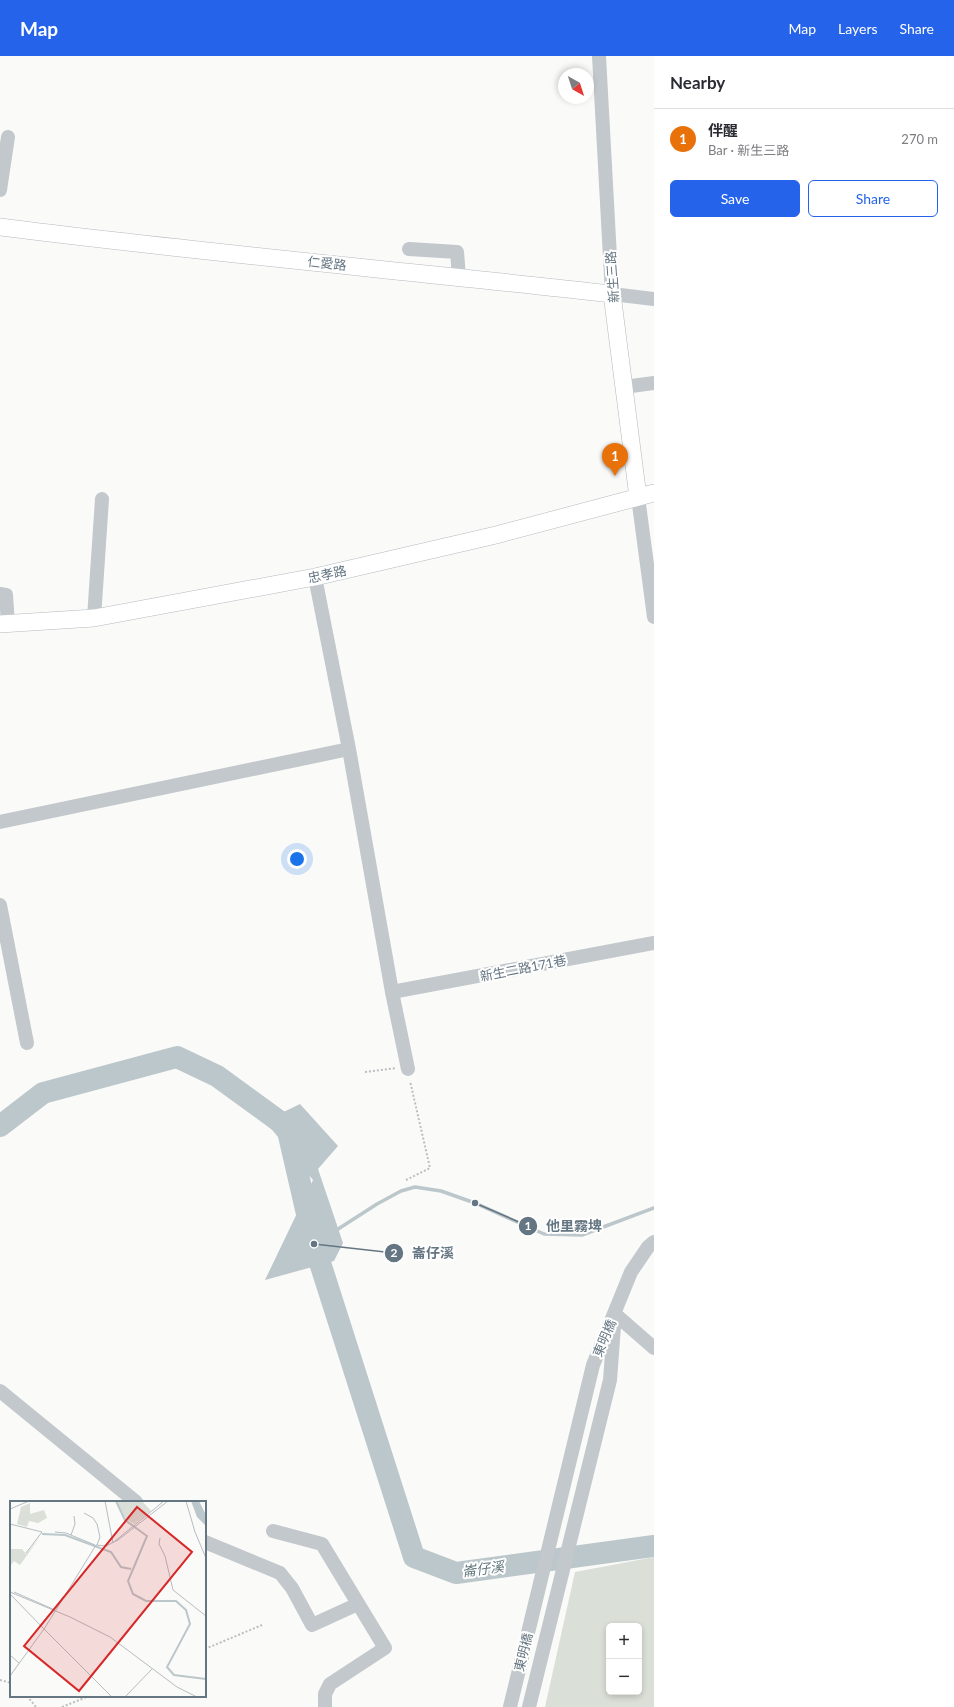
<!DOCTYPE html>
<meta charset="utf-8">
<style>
body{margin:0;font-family:Lato,"Noto Sans TC",sans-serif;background:#f2f2f3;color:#2b2b33}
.controls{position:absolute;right:12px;bottom:12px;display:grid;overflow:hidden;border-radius:6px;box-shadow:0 2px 6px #0003}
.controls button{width:36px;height:36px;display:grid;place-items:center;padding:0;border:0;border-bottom:1px solid #e1e1e2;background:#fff;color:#2b2b33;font:20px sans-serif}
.compass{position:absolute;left:558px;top:12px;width:36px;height:36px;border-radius:50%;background:#fff;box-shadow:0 2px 6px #0003;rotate:141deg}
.you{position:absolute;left:297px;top:803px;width:14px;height:14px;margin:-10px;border:3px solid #fff;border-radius:50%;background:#1a73e8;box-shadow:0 0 0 6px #1a73e833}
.badge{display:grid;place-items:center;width:26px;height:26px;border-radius:50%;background:#2563eb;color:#fff;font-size:13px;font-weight:700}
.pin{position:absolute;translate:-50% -33px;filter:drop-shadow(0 1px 2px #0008)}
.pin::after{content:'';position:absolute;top:21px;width:14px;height:12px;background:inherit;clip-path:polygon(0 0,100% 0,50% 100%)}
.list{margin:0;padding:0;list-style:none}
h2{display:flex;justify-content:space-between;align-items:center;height:52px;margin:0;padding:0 16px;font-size:17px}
h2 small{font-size:13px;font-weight:400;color:#7c7c81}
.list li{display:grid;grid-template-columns:26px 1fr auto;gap:12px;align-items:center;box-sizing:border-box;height:60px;padding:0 16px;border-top:1px solid #e1e1e2}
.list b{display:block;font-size:15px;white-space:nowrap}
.list p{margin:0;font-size:13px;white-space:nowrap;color:#7c7c81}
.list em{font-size:13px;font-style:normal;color:#7c7c81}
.actions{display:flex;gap:8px;padding:12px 16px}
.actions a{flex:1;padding:9px 0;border:1px solid #2563eb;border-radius:6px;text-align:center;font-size:14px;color:#2563eb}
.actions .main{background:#2563eb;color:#fff}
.map{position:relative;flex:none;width:654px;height:1651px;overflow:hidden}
header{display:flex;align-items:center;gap:24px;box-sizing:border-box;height:56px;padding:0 20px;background:#2563eb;color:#fff}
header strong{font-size:19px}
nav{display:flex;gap:22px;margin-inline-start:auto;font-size:14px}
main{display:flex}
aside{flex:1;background:#fff}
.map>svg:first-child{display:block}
.green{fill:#dadfd7;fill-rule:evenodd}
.water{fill:#bbc7cb}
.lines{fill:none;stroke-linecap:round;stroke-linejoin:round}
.stream{stroke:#bbc7cb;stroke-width:3.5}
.river{stroke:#bbc7cb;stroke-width:22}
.major-casing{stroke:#b5babe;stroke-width:18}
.path{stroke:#bbbfc2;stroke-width:2;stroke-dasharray:2 2;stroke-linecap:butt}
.minor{stroke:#c3c8cc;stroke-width:14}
.major{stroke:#fff;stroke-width:17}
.labels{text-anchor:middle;stroke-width:4;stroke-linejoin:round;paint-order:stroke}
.street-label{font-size:13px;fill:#657683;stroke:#fff}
.water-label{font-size:14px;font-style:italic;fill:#60757c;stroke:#fff}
.inset-river{fill:none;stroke:#bbc7cb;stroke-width:2}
.inset-road{fill:none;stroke:#b5bdc2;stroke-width:1}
.view{fill:#d62828;fill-opacity:0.15;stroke:#d62828;stroke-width:2}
.inset-edge{fill:none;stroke:#657683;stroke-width:2}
.leader{fill:none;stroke:#657683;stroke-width:1.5}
.callout-dot{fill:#657683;stroke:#fff;stroke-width:1.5}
.mark-label{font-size:12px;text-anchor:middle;font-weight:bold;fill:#fff}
.callout-label{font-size:14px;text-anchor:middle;font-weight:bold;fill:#657683;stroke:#fff;stroke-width:4;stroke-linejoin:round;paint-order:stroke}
</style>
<header>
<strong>Map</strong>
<nav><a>Map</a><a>Layers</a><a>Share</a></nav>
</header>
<main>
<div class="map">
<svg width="654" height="1651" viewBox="0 0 654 1651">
<rect width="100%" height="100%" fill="#fafaf8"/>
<path class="green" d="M654,1501V1651H545L575,1516ZM609,1570H639V1636H609Z"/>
<path class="water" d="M300,1048L338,1090L318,1113L343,1187L334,1205L265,1224L313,1124L265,1065Z"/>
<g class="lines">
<path class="stream" d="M335,1175L377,1148L401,1135L415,1131L441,1135L475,1147L544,1178L582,1179L654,1152"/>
<path class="river" d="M0,1070L43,1037L177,1001L217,1020L287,1071L314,1188L414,1501L456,1517L654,1490"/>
<g class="major-casing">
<path id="major" d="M0,171C204,197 408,215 612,238L638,441
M0,568L94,562L315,521L496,479L654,437"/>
</g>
<path class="path" d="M365,1016L396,1012
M406,1124L430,1112L410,1025
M205,1593L262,1569
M0,1624L11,1627
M27,1640L36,1651
M62,1651L89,1640"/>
<path class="minor" d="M599,0L612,238L654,243
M0,134L8,81
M409,193L457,196L459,221
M624,331L654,327
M638,441L654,561
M315,521L349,693L392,936L408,1013
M0,538L6,539L8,568
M94,562L102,443
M0,766L349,693
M0,849L27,987
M392,936L654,887
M615,1258L654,1292
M0,1335L136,1446
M273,1475L322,1488L385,1592L330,1628L325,1638V1651
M205,1486L280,1517L292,1532L312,1569L358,1548
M510,1651L593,1309L631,1216L648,1191L654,1186
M529,1651L610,1324L614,1270"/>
<use href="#major" class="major"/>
</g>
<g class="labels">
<g class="street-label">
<text transform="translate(327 207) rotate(6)" y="5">仁愛路</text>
<text transform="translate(612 221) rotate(-94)" y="5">新生三路</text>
<text transform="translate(327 518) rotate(-12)" y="5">忠孝路</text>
<text transform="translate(523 912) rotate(-11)" y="5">新生二路171巷</text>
<text transform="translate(604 1282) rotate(-67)" y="5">東明橋</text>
<text transform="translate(523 1596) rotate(-76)" y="5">東明橋</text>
</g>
<g class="water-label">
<text transform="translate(483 1513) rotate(-7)" y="5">崙仔溪</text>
</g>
</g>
<g transform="translate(10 1445)">
<rect width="196" height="196" fill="#fafaf8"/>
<path d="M132,0L141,10L124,23L116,18L107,1ZM20,2V13L34,9L37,17L28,22L19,20L17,26L7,23L11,6ZM30,36L10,64L4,60L0,65V48H12L16,53Z" fill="#dadfd7"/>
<path d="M189,0L196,14V25L187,16L181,0Z" fill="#bbc7cb"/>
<path class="inset-river" d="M106,0L115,19L137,35L118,80L123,93L136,100H166L176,109L180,123L157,166L164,174L196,178M32,33L55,34L101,51L111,66L121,68"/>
<path class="inset-road" d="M95,0L103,42M176,0L185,31L196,57M0,8L19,0M74,12L83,17L87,23L90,36L87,44M0,23L32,31L16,52M45,31L56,32L85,44M61,34L65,23L64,15M150,37L149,43L155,55L163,89L196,115M105,40L154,0M0,91L60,116L100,136L167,186L187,196M4,91L45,109M0,93L34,128L0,175M46,109L86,44L96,45L108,39L158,0M46,109L34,128L102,196M0,154L9,162M115,196L142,168"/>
<path class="view" d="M127,6L182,51L69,190L14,145Z"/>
<rect width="196" height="196" class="inset-edge"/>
</g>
<path class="leader" d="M475 1147L528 1170M314 1188L394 1197"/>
<g class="callout-dot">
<circle cx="475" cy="1147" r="4"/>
<circle cx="314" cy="1188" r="4"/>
<circle cx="528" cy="1170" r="10"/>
<circle cx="394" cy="1197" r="10"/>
</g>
<g class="mark-label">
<text x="528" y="1174">1</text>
<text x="394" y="1201">2</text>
</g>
<g class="callout-label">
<text x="574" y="1175">他里霧埤</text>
<text x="433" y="1202">崙仔溪</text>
</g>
</svg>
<div class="controls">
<button>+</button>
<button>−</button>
</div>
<svg class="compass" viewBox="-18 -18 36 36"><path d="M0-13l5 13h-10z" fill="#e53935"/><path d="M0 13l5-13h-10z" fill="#7c7c81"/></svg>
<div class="you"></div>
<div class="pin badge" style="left:615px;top:420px;background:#e8710a">1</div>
</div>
<aside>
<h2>Nearby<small></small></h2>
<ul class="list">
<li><span class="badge" style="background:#e8710a">1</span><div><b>伴醒</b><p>Bar · 新生三路</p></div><em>270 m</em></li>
</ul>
<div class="actions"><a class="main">Save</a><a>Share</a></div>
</aside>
</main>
